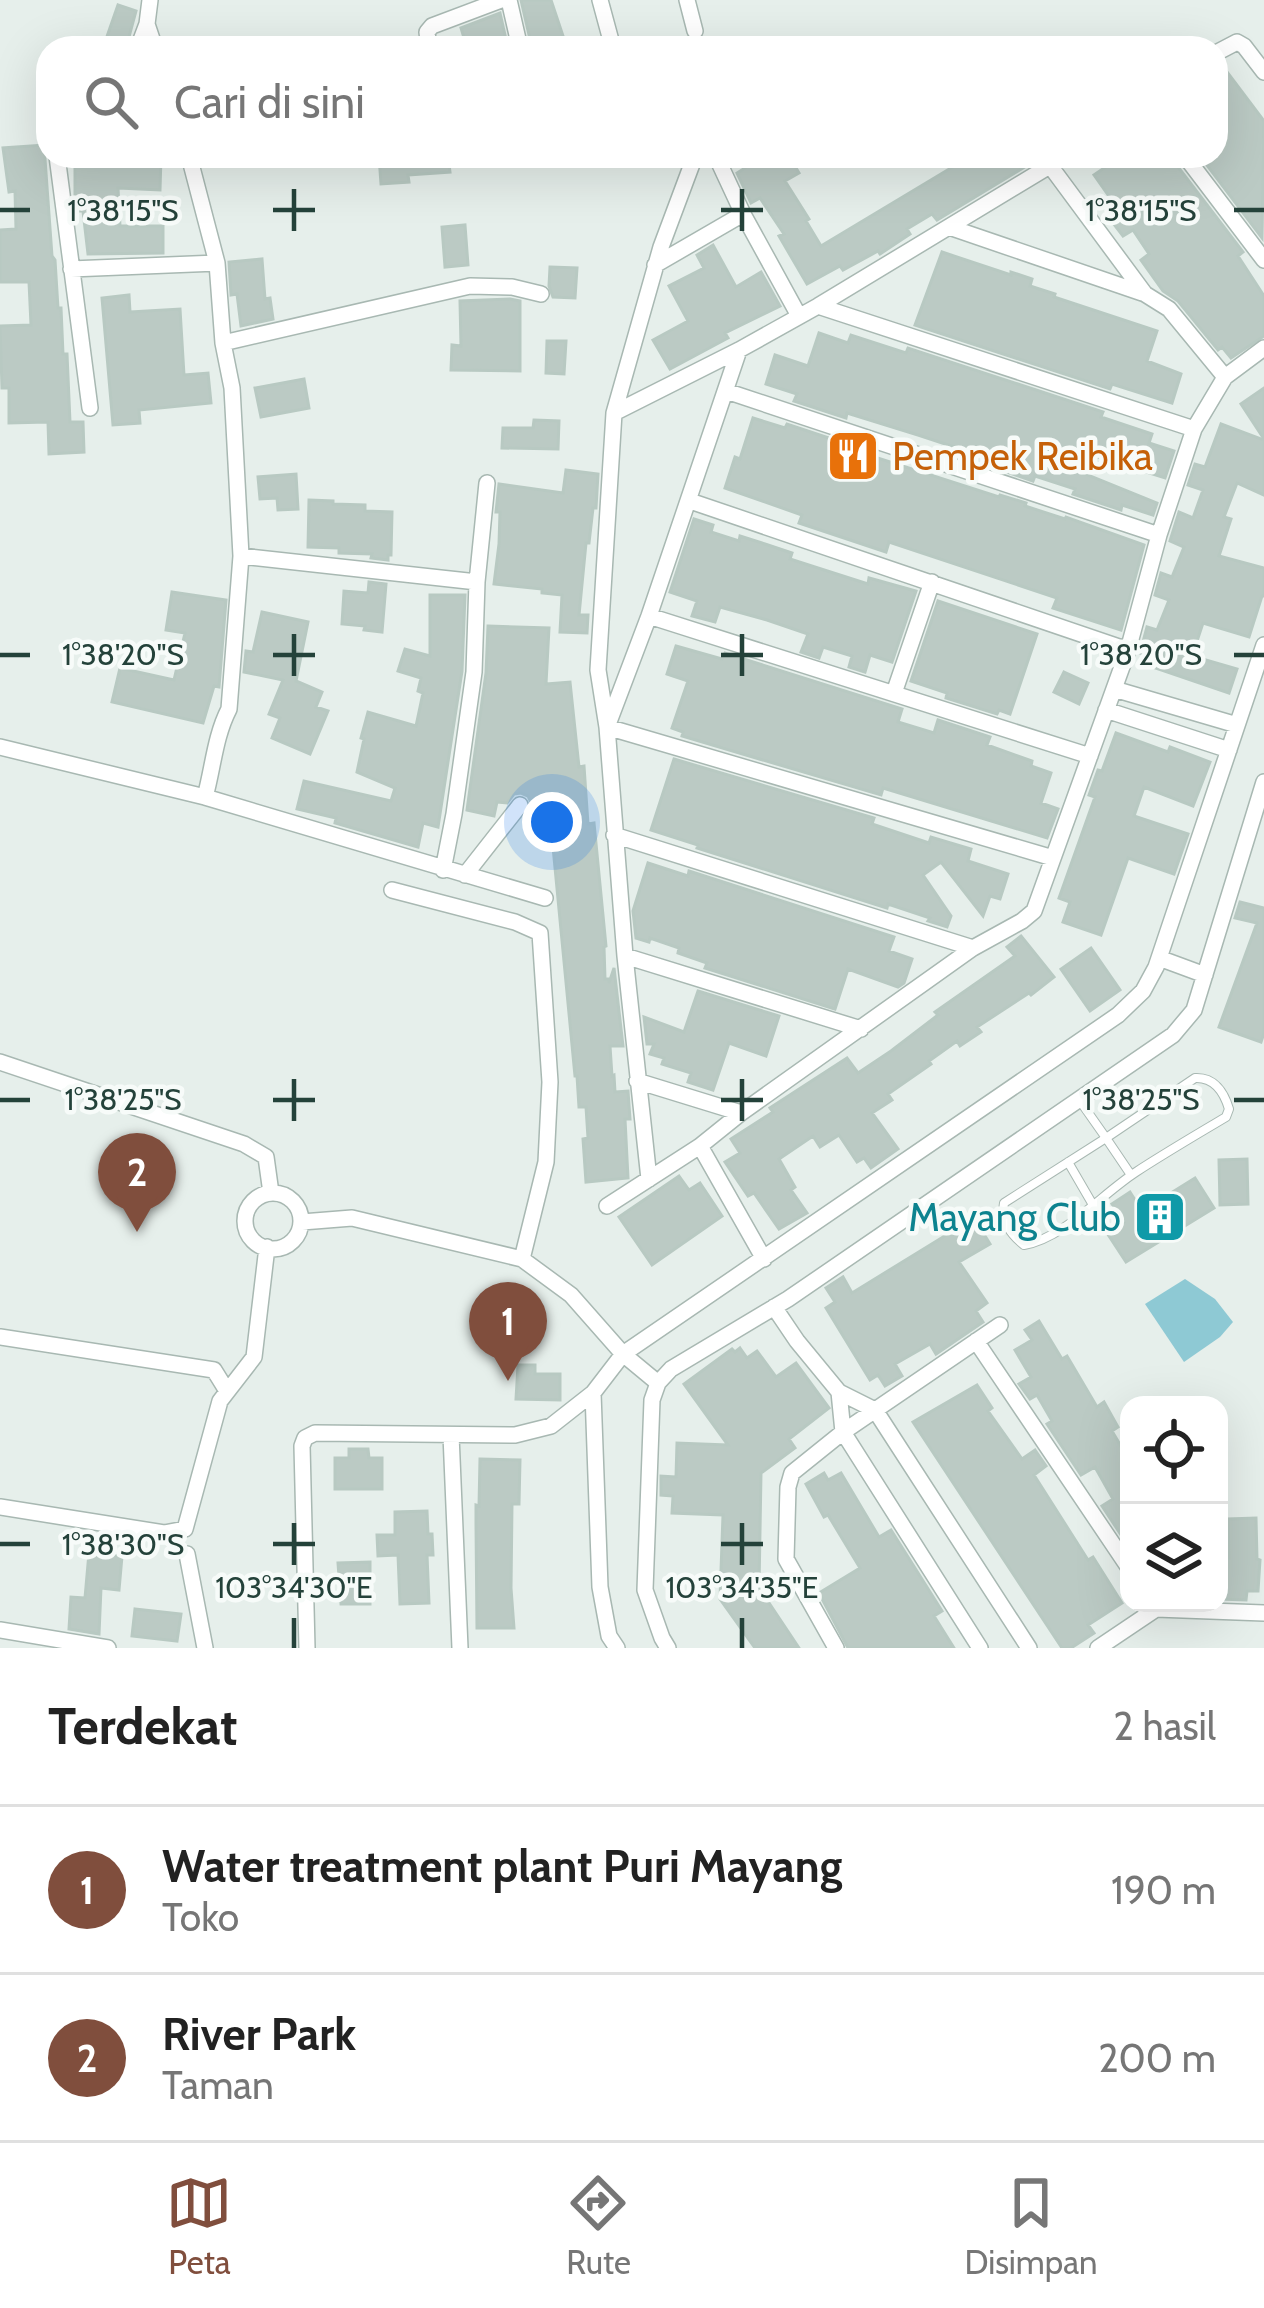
<!DOCTYPE html>
<html lang="id">
<meta charset="utf-8">
<style>
body{margin:0;font-family:Cabin,sans-serif;background:#f6f6f6;color:#222}
.controls{position:absolute;right:36px;bottom:36px;display:grid;overflow:hidden;border-radius:24px;box-shadow:0 12px 48px #0002}
.controls button{width:108px;height:108px;display:grid;place-items:center;padding:0;border:0;border-bottom:3px solid #e0e0e0;background:#fff;color:#222;font:60px sans-serif}
.you{position:absolute;left:552px;top:822px;width:42px;height:42px;margin:-30px;border:9px solid #fff;border-radius:50%;background:#1a73e8;box-shadow:0 0 0 18px #1a73e833}
.badge{display:grid;place-items:center;width:78px;height:78px;border-radius:50%;background:#804e3d;color:#fff;font-size:39px;font-weight:700}
.pin{position:absolute;translate:-50% -99px;filter:drop-shadow(0 3px 6px #0008)}
.pin::after{content:'';position:absolute;top:63px;width:42px;height:36px;background:inherit;clip-path:polygon(0 0,100% 0,50% 100%)}
.list{margin:0;padding:0;list-style:none}
h2{display:flex;justify-content:space-between;align-items:center;height:156px;margin:0;padding:0 48px;font-size:51px}
h2 small{font-size:39px;font-weight:400;color:#767676}
.list li{display:grid;grid-template-columns:78px 1fr auto;gap:36px;align-items:center;box-sizing:border-box;height:168px;padding:0 48px;border-top:3px solid #e0e0e0}
.list b{display:block;font-size:45px;white-space:nowrap}
.list p{margin:0;font-size:39px;white-space:nowrap;color:#767676}
.list em{font-size:39px;font-style:normal;color:#767676}
.icon{flex:none;width:66px;height:66px;fill:none;stroke:currentColor;stroke-width:2;stroke-linecap:round;stroke-linejoin:round}
.map{position:relative;flex:none;width:1264px;height:1648px;overflow:hidden}
.search{position:absolute;background:#fff;box-shadow:0 12px 48px #0002;left:36px;right:36px;top:36px;height:132px;display:flex;align-items:center;gap:30px;box-sizing:border-box;padding:0 42px;border-radius:36px;color:#767676;font-size:45px}
.sheet{height:492px;background:#fff}
nav{display:flex;justify-content:space-around;align-items:center;box-sizing:border-box;height:168px;border-top:3px solid #e0e0e0;background:#fff;font-size:33px;color:#767676}
nav a{display:grid;justify-items:center;gap:6px}
nav .on{color:#804e3d}
.map>svg:first-child{display:block}
.water{fill:#8ec9d4}
.building{fill:#bbcac4;stroke:#b8c9c2;stroke-width:3}
.lines{fill:none;stroke-linecap:round;stroke-linejoin:round}
.service-casing{stroke:#a8b8b2;stroke-width:10}
.minor-casing{stroke:#a8b8b2;stroke-width:18}
.service{stroke:#fff;stroke-width:8}
.minor{stroke:#fff;stroke-width:15}
.ticks{fill:none;stroke:#24423a;stroke-width:4.5}
.labels{text-anchor:middle;stroke-width:9;stroke-linejoin:round;paint-order:stroke}
.food-label{font-size:39px;fill:#c56008;stroke:#f7fbf9;text-anchor:start}
.culture-label{font-size:39px;fill:#0d838f;stroke:#f7fbf9;text-anchor:end}
.ticks-label{font-size:30px;text-anchor:middle;fill:#24423a;stroke:#f7fbf9;stroke-width:9;stroke-linejoin:round;paint-order:stroke}
</style>
<div class="map">
<svg width="1264" height="1648" viewBox="0 0 1264 1648">
<rect width="100%" height="100%" fill="#e6efeb"/>
<path class="water" d="M1185,1279L1215,1299L1233,1322L1220,1337L1184,1362L1145,1304Z"/>
<path class="building" d="M521,0H551L567,48H532Z
M118,5L136,11L126,48H103Z
M500,13L508,48H467L461,28Z
M1221,64L1264,121L1262,238L1200,156H1216V65Z
M44,145L52,256L55,260L58,308H61L63,354H67L70,422H83L84,452L49,454L48,422L9,423V388H2L0,326L31,325L29,282H0V230L16,229L15,191L9,192L3,148Z
M75,156H161L160,190L118,188L120,226H163V253L88,254L83,211H76L75,203Z
M379,156H448L450,172L408,175L409,182L381,184Z
M738,156H789L799,173L785,181L809,219L806,221L821,246L971,156H1033L1036,160L937,220L932,214L907,229L910,234L880,254L878,251L843,270L840,266L807,284L779,236L784,234L760,198L751,203L737,173L745,168Z
M1122,156H1173L1175,163L1243,252L1238,256L1264,296V336L1231,358L1222,347L1218,350L1178,301L1163,291L1141,260L1149,254L1133,230L1123,236L1110,219L1120,212L1094,175Z
M465,225L468,265L445,267L442,227Z
M713,245L736,287L761,272L780,306L725,333L728,338L670,369L653,340L688,321L669,286L704,268L697,255Z
M942,252L1011,275V272L1032,279L1030,286L1055,294L1054,297L1157,331L1147,361L1181,374L1172,403L1112,384L1110,389L915,325Z
M262,259L265,299L270,298L273,319L241,326L237,294L231,295L229,262Z
M550,267L577,268L575,298L553,297L549,286Z
M129,295L130,312L180,309L184,375L208,373L211,403L139,410L140,423L113,425L102,298Z
M510,299L520,301V371L451,370L452,345L461,346L460,301Z
M819,333L848,343L851,335L906,353L908,348L1103,412L1101,417L1152,434L1149,443L1174,451L1165,478L1092,455L1085,474L1157,503L1153,515L1122,505L1121,510L1073,494L1075,489L1035,476L1033,481L1007,472L1009,465L918,435L847,413L846,418L794,401L797,394L766,384L775,355L808,366Z
M547,341H566L564,374L546,373Z
M304,379L309,408L261,417L255,388Z
M1264,388V439L1241,404Z
M753,418L785,428L787,424L838,441L837,445L999,497L1000,495L1026,503L1025,506L1065,519L1066,517L1144,545L1121,630L1053,608L1057,598L889,542L886,552L799,523L802,515L725,488L735,457L740,459Z
M534,420L559,421L558,449L502,448L503,428H533Z
M1221,424L1264,440V495L1237,483L1224,517L1231,519L1219,556L1264,568V596H1262L1249,637L1203,623L1192,656L1237,669L1229,693L1144,664L1147,655L1140,653L1147,627L1157,630L1169,600L1155,595L1161,573L1172,577L1184,547L1170,541L1179,512L1193,518L1203,490L1188,485L1195,464L1205,467Z
M566,470L598,474L596,508H593L589,543H586L579,615H588L587,633L560,632L562,595L542,593V589L494,584L499,544L500,512H496L499,484L563,493Z
M296,474L298,509L278,510L277,498L260,499L258,477Z
M309,500L333,501V504L365,505V511L392,512L391,555H388V560L371,558L372,554L339,553V548L308,547Z
M694,519L713,525L711,532L739,541L740,536L765,544L792,553L790,559L818,568L868,584L869,578L916,591L892,662L870,655L865,672L849,667L852,656L823,647L819,658L801,652L808,634L767,620L720,607L715,622L692,616L697,601L670,592Z
M369,582L386,584L382,632L364,630L365,626L342,624L344,591L368,593Z
M172,592L226,600L219,687L214,686L203,723L112,702L120,668L174,680L185,633L166,630Z
M430,595H465L462,671L438,827L423,823L418,847L335,823L336,818L297,809L304,781L391,801L395,788L357,772L364,739L361,738L368,712L416,726L423,693L418,691L421,678L398,671L405,649L430,656Z
M938,601L1037,634L1010,714L999,710L997,714L946,698L947,693L911,681Z
M262,612L308,622L296,681L322,692L316,707L328,711L310,754L272,738L280,718L269,714L283,680L244,672L246,651L253,652Z
M488,626L549,628L546,684L570,682L579,767L584,766L588,824L594,823L606,946L604,947L605,979H609V983L614,968L623,1046H610L612,1076L614,1075L615,1092L628,1091L630,1119H625L628,1178L586,1182L583,1139L588,1138L586,1107H579L577,1076H575L549,805L532,804L528,796L521,793L514,794L507,803L497,802L494,816L467,810L486,673Z
M676,646L722,659L725,653L902,709L898,722L934,733L938,720L990,737L987,745L1032,761L1031,766L1051,773L1041,803L1058,809L1047,838L883,788L881,795L682,736L683,732L672,728L688,681L667,674Z
M1064,672L1088,683L1079,704L1054,692Z
M1116,733L1168,752L1170,747L1210,762L1193,806L1144,787L1134,816L1188,834L1174,874L1128,858L1101,935L1063,922L1070,902L1059,898L1095,797L1089,795L1098,770L1102,771Z
M674,759L874,818L872,824L929,843L931,837L971,849L968,861L1008,874L1000,899L990,896L983,916L941,862L923,875L951,916L947,927L928,921L930,918L888,904L887,908L697,848L698,845L651,830Z
M648,863L688,876L689,871L894,937L889,951L912,959L904,983L898,987L848,969L835,1009L705,968L707,963L678,953L679,948L650,938L649,942L636,938L633,911Z
M1240,902L1264,908V1033L1261,1042L1219,1027L1257,923L1235,918Z
M1021,936L1054,977L1031,995L1029,993L977,1027L981,1032L960,1046L957,1041L929,1061L931,1064L888,1094L892,1100L872,1113L898,1149L871,1168L864,1158L857,1162L839,1135L820,1147L813,1136L779,1159L795,1187L791,1190L807,1213L779,1229L754,1193L748,1196L725,1162L740,1153L731,1139L773,1112L770,1108L847,1058L858,1073L891,1051L938,1015L935,1012L1015,956L1007,947Z
M1091,948L1120,990L1090,1011L1061,969Z
M698,991L779,1016L766,1056L729,1043L713,1090L688,1082L691,1073L662,1064L664,1058L650,1054L654,1044H647L644,1017L684,1032Z
M1247,1159L1248,1204L1220,1205L1219,1160Z
M679,1176L689,1190L700,1183L722,1216L652,1265L619,1217Z
M1195,1178L1214,1208L1126,1262L1107,1233L1124,1222L1112,1204L1130,1192L1142,1211Z
M974,1218L990,1244L959,1262L987,1303L976,1311L983,1322L936,1354L930,1344L895,1364L902,1376L885,1386L878,1375L870,1380L826,1308L835,1302L826,1288L843,1277L852,1293Z
M1039,1321L1062,1359L1067,1356L1097,1407L1104,1402L1118,1427L1112,1431L1129,1460V1547L1102,1506L1113,1499L1095,1467L1081,1475L1047,1424L1052,1421L1037,1395L1030,1399L1019,1384L1031,1377L1015,1350L1032,1340L1025,1330Z
M740,1348L747,1358L757,1351L776,1377L796,1363L829,1408L789,1439L795,1448L761,1473L759,1588L799,1648H755L720,1599L723,1515L672,1513L673,1496L661,1495V1476L676,1477L677,1443L728,1445L684,1384L732,1349L735,1352Z
M518,1365H535V1374H560V1400L516,1399Z
M977,1385L992,1408L988,1411L1022,1459L1035,1450L1046,1466L1034,1475L1088,1560L1093,1557L1122,1603L1088,1625L1094,1633L1071,1648H1062L913,1422Z
M349,1449H368L369,1458H382V1489H335V1458H349Z
M480,1459L520,1460L519,1504H512L511,1588L514,1628H477L476,1524V1505L479,1506Z
M824,1473L828,1480L841,1473L879,1537L891,1530L942,1611L934,1616L954,1648H848L819,1593L860,1568L828,1515L824,1517L806,1484Z
M427,1511L428,1534H432L433,1555H427L429,1603L400,1604L398,1555L378,1556L377,1535H395V1512Z
M1256,1518L1257,1559L1260,1560L1258,1591H1247L1246,1600L1219,1599V1566L1225,1567L1226,1558H1229L1228,1519Z
M89,1553L122,1556L119,1590L101,1588L99,1634L69,1629L71,1597L85,1598Z
M370,1562V1604H341L338,1563Z
M135,1609L181,1614L177,1641L132,1636Z"/>
<g class="lines">
<g class="service-casing">
<path id="service" d="M1080,1101L1106,1138L1195,1078C1214,1077 1224,1092 1229,1109L1226,1117C1196,1135 1165,1153 1136,1172C1102,1194 1064,1238 1024,1245C1010,1234 1001,1220 1004,1203L1106,1138L1131,1175
M1068,1162L1093,1205"/>
</g>
<g class="minor-casing">
<path id="minor" d="M509,0L520,48
M600,0L613,48
M687,0L695,31
M147,24L155,48
M138,48L147,24L150,0
M429,48L427,32L432,26L501,0
M1216,53L1237,42L1244,46L1264,72
M57,156L90,408
M189,156L217,263L223,343L232,388L241,556L229,709C215,736 213,768 205,797
M716,156L743,214L799,316
M1185,156L1264,260
M1051,167L1145,294L1169,309L1225,377
M949,227L1142,293
M655,265L743,214
M71,269L217,263
M818,306L1194,429
M223,343L470,286L512,287L541,294
M739,350L649,616L607,727L1053,858
M726,391L1159,535
M614,413L739,350L818,306L1066,156
M690,501L1128,650
M241,556L477,582
M649,616L1090,756
M1114,689L1237,725
M894,693L932,582
M1106,710L1229,750
M0,747L205,797L545,898
M614,835L973,948
M443,870L454,814L474,672L477,582L487,483
M465,875L520,805
M392,890L515,922L540,933L550,1082L546,1162L522,1259
M625,956L861,1029
M1159,958L1205,975
M0,1062L244,1144L266,1157L271,1193
M637,1081L741,1113
M700,1146L764,1259
M649,1179L625,956L607,727L598,670L614,413L661,247L695,156
M245 1221a28 28 0 1 1 56 0a28 28 0 1 1-56 0Z
M607,1206L700,1146L741,1113L973,948L1022,921L1034,911L1128,650L1159,535L1194,429L1225,377L1264,348
M302,1222L352,1218L522,1259L571,1295L623,1354L658,1383
M774,1307L797,1341L839,1392L875,1410L1029,1648
M0,1337L214,1370L227,1391
M976,1341L1129,1568
M839,1392L843,1432L980,1648
M451,1435L460,1648
M0,1507L164,1533L185,1529L220,1401L254,1357L267,1247
M187,1554L205,1648
M0,1630L108,1648
M307,1648L302,1446L305,1438L315,1433L515,1435L551,1426L593,1393
M617,1648L609,1636L600,1587L593,1393L623,1354L1118,1015L1143,991L1156,967L1264,645
M668,1648L662,1638L645,1590L652,1400L658,1383L671,1369L788,1299L1173,1035L1194,1010L1264,782
M836,1648L786,1559L788,1487L792,1473L843,1432L1000,1325
M1098,1648L1156,1609L1264,1613"/>
</g>
<use href="#service" class="service"/>
<use href="#minor" class="minor"/>
</g>
<path class="ticks" d="M294,189V231M742,189V231M0,210H30M273,210H315M721,210H763M1234,210H1264M294,634V676M742,634V676M0,655H30M273,655H315M721,655H763M1234,655H1264M294,1079V1121M742,1079V1121M0,1100H30M273,1100H315M721,1100H763M1234,1100H1264M294,1523V1565M742,1523V1565M0,1544H30M273,1544H315M721,1544H763M294,1618V1648M742,1618V1648"/>
<defs>
<g id="restaurant-square" transform="scale(2.7)"><rect x="-9" y="-9" width="18" height="18" rx="4" fill="#e8710a" stroke="#f7fbf9"/><path d="M-5-6h1v4h1v-4h1v4h1v-4h1v5L-1.5 .5V6h-2V.5L-5-1ZM5-6V6H3V1.5H1.5Q1.5-4 5-6Z" fill="#fff"/></g>
<g id="building-square" transform="scale(2.7)"><rect x="-9" y="-9" width="18" height="18" rx="4" fill="#0f9aa8" stroke="#f7fbf9"/><path d="M-4-6H4V6H1V3H-1V6H-4ZM-2.5-4.3h1.7v1.8h-1.7ZM.8-4.3h1.7v1.8H.8ZM-2.5-1h1.7V.8h-1.7ZM.8-1h1.7V.8H.8Z" fill="#fff"/></g>
</defs>
<g fill-rule="evenodd">
<use href="#restaurant-square" x="853" y="456"/>
<use href="#building-square" x="1160" y="1217"/>
</g>
<g class="labels">
<g class="food-label">
<text x="892" y="470">Pempek Reibika</text>
</g>
<g class="culture-label">
<text x="1121" y="1231">Mayang Club</text>
</g>
</g>
<g class="ticks-label">
<text x="123" y="221">1°38'15"S</text>
<text x="1141" y="221">1°38'15"S</text>
<text x="123" y="665">1°38'20"S</text>
<text x="1141" y="665">1°38'20"S</text>
<text x="123" y="1110">1°38'25"S</text>
<text x="1141" y="1110">1°38'25"S</text>
<text x="123" y="1555">1°38'30"S</text>
<text x="294" y="1598">103°34'30"E</text>
<text x="742" y="1598">103°34'35"E</text>
</g>
</svg>
<div class="controls">
<button><svg class="icon" aria-label="locate" viewBox="0 0 24 24"><circle cx="12" cy="12" r="6"/><path d="M12 2v4M12 18v4M2 12h4M18 12h4"/></svg></button>
<button><svg class="icon" aria-label="layers" viewBox="0 0 24 24"><path d="M12 4l9 5-9 5-9-5zM3 14l9 5 9-5"/></svg></button>
</div>
<div class="you"></div>
<div class="pin badge" style="left:508px;top:1381px">1</div>
<div class="pin badge" style="left:137px;top:1232px">2</div>
<div class="search"><svg class="icon" aria-label="search" viewBox="0 0 24 24"><circle cx="10" cy="10" r="6"/><path d="M15 15l6 6"/></svg>Cari di sini</div>
</div>
<section class="sheet">
<h2>Terdekat<small>2 hasil</small></h2>
<ul class="list">
<li><span class="badge">1</span><div><b>Water treatment plant Puri Mayang</b><p>Toko</p></div><em>190 m</em></li>
<li><span class="badge">2</span><div><b>River Park</b><p>Taman</p></div><em>200 m</em></li>
</ul>
</section>
<nav>
<a class="on"><svg class="icon" aria-label="map" viewBox="0 0 24 24"><path d="M3 6l6-2 6 2 6-2v14l-6 2-6-2-6 2zM9 4v14M15 6v14"/></svg>Peta</a>
<a><svg class="icon" aria-label="directions" viewBox="0 0 24 24"><path d="M12 3l9 9-9 9-9-9zM9 14v-3h6M13 9l2 2-2 2"/></svg>Rute</a>
<a><svg class="icon" aria-label="saved" viewBox="0 0 24 24"><path d="M7 4h10v16l-5-4-5 4z"/></svg>Disimpan</a>
</nav>
